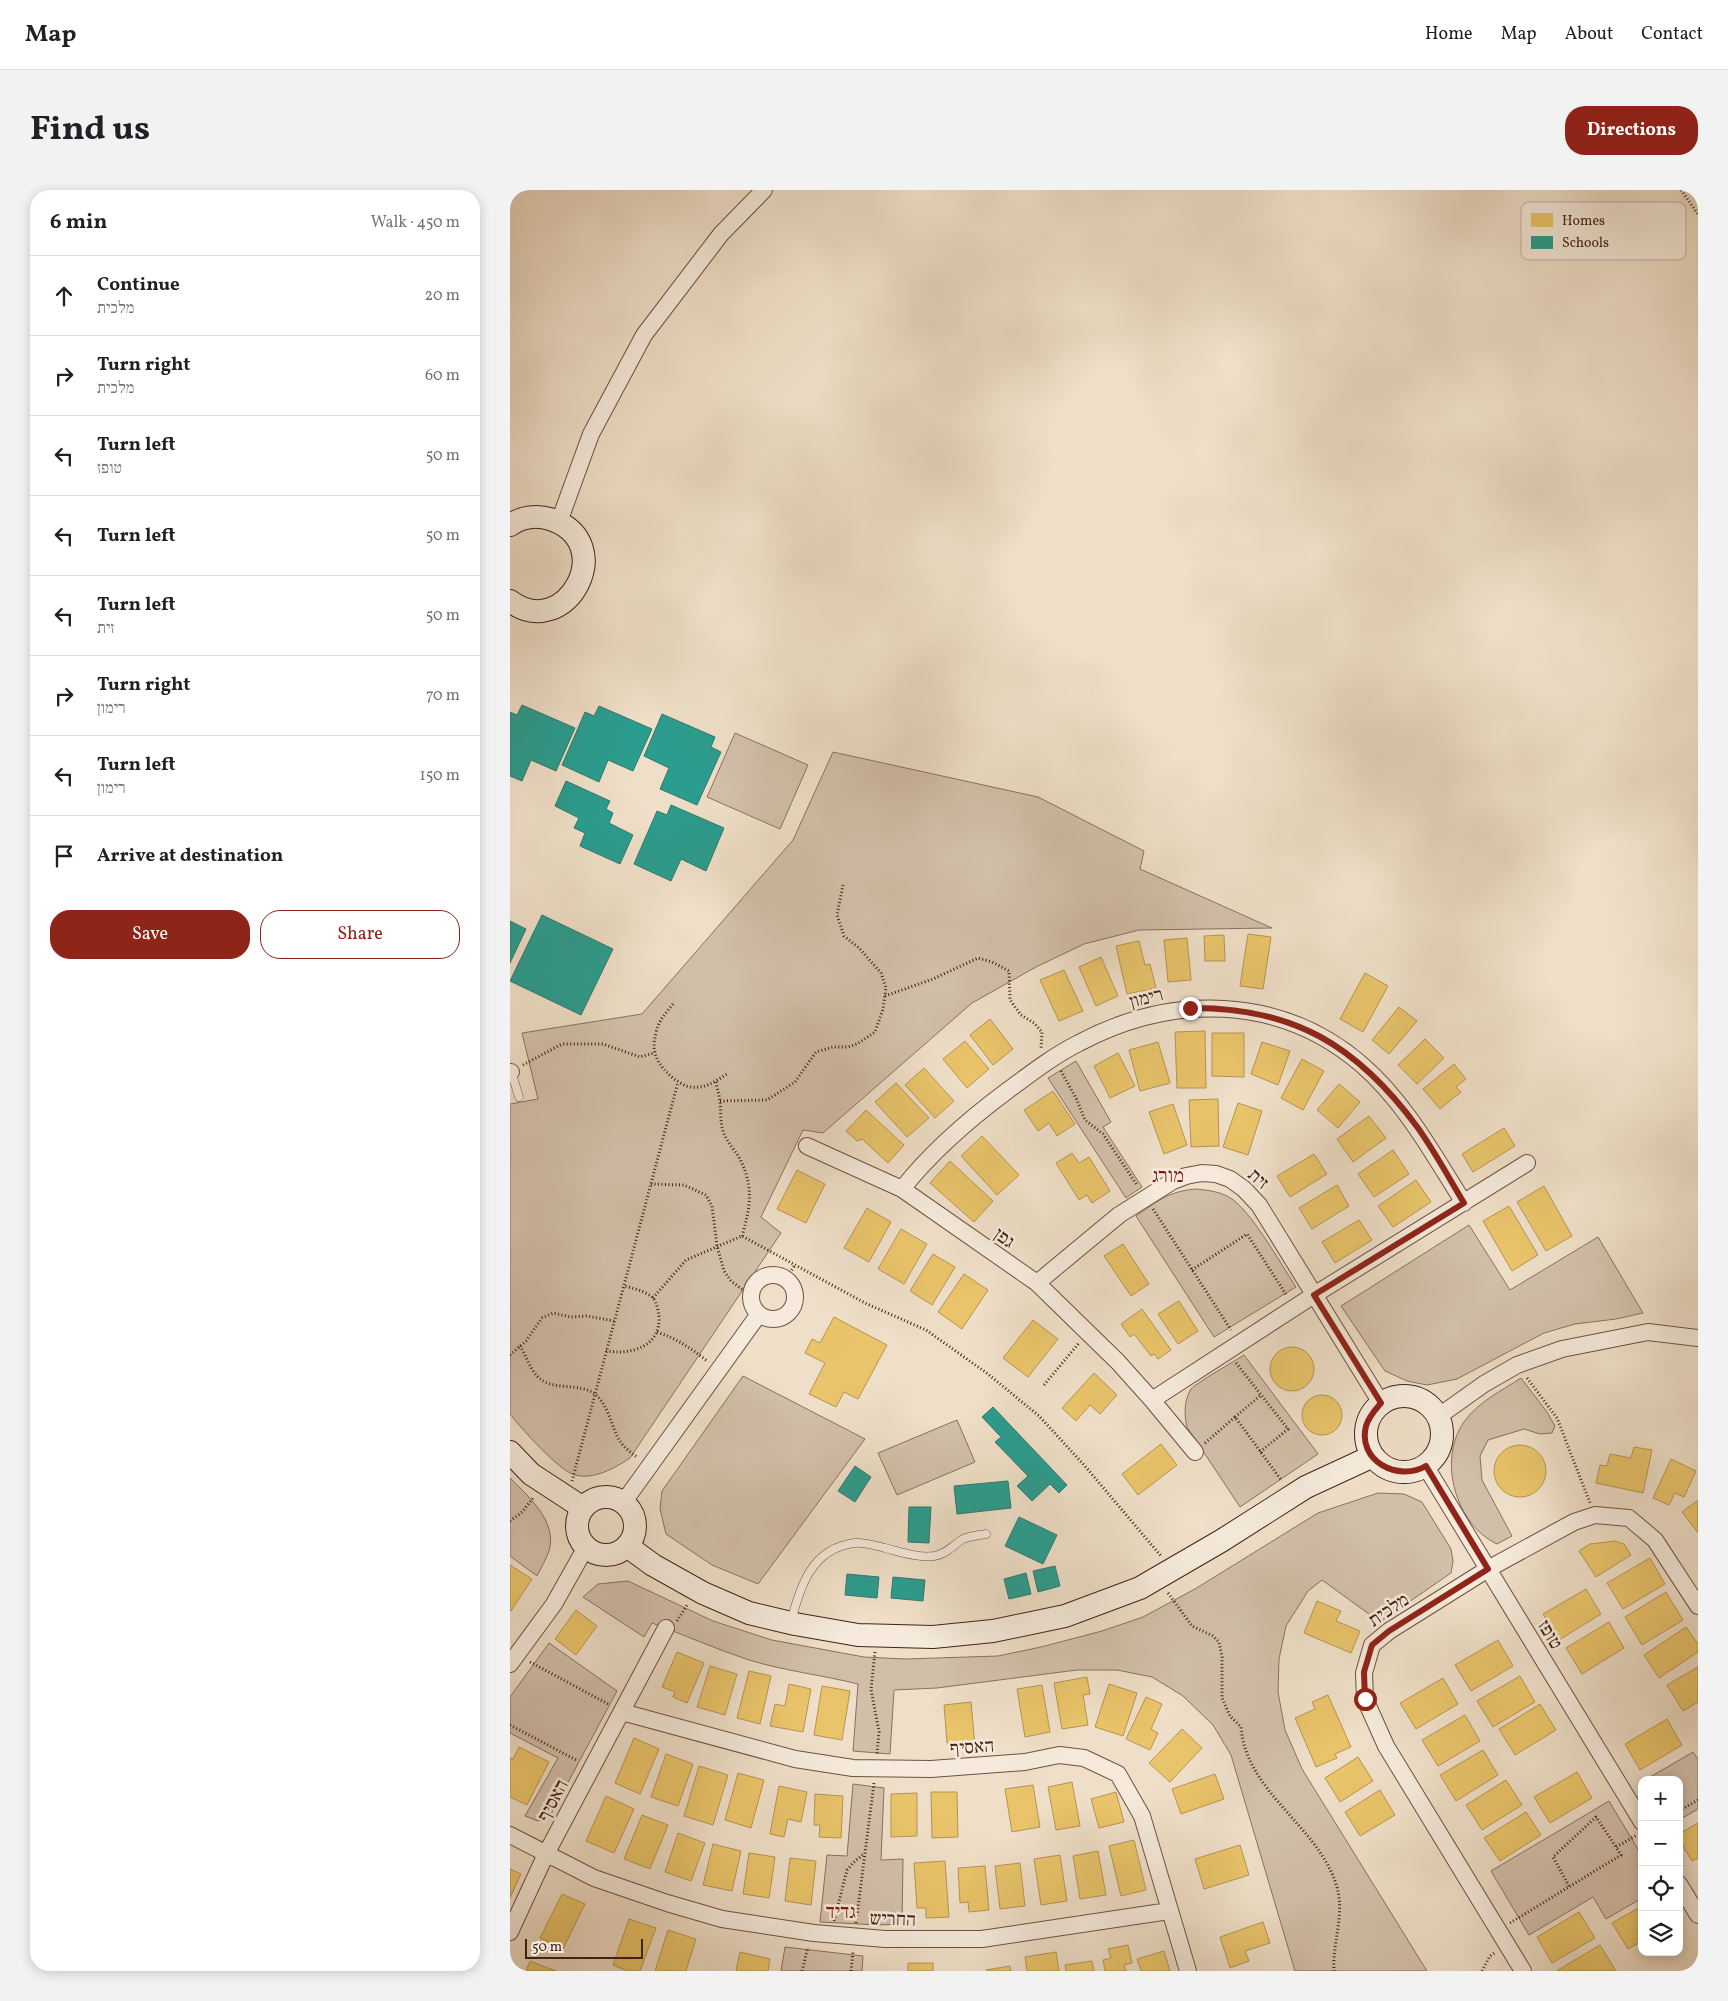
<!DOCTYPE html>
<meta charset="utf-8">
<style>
body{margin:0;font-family:Vollkorn,"Frank Ruhl Libre",serif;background:#f2f2f2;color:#202124}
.controls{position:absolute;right:15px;bottom:15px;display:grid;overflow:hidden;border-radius:10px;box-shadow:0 2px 12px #0003}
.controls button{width:45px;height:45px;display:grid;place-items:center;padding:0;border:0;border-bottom:1px solid #e0e0e0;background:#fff;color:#202124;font:25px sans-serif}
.scale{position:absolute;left:15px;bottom:12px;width:118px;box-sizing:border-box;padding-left:5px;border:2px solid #442115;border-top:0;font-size:14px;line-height:18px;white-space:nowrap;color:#442115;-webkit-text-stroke:4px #f5eadb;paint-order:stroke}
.stop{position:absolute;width:15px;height:15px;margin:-11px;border:4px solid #8f2418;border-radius:50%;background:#fff}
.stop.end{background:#8f2418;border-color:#fff;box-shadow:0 1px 5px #0008}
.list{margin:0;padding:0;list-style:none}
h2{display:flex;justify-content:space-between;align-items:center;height:65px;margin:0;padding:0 20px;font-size:21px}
h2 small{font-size:16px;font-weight:400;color:#757577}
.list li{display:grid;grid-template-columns:32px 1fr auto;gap:15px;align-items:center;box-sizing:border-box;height:80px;padding:0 20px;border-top:1px solid #e0e0e0}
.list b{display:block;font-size:19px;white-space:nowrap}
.list p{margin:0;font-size:16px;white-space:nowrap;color:#757577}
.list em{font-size:16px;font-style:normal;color:#757577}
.actions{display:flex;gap:10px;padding:15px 20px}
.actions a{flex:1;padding:11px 0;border:1px solid #8f2418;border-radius:20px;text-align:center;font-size:18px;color:#8f2418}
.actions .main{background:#8f2418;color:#fff}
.icon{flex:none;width:28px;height:28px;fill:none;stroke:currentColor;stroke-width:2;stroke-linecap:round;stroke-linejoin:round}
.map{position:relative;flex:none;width:1188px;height:1781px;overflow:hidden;border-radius:20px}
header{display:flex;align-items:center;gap:30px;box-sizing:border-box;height:70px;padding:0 25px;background:#fff;border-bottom:1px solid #e0e0e0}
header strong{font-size:24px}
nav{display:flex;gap:28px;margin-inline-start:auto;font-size:18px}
.intro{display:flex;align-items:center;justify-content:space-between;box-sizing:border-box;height:120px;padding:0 30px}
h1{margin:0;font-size:35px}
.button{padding:12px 22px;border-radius:20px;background:#8f2418;color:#fff;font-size:18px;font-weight:700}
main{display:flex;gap:30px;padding:0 30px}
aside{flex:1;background:#fff;border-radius:20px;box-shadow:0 2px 12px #0003}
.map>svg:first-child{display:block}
.green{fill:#d2bfaa;stroke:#8b7060}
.homes{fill:#e9c46a;stroke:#b89350}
.schools{fill:#2a9d8f;stroke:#32786a}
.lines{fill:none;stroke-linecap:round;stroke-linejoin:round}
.lane-casing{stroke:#6f5042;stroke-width:9}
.street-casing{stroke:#6f5042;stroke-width:18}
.secondary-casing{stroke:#442115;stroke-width:24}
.path{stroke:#442115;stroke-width:3;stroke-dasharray:1 2.5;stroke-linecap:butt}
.lane{stroke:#f5eadb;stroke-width:8}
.street{stroke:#f5eadb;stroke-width:16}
.secondary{stroke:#f5eadb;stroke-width:22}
.route{stroke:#8f2418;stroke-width:6}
.labels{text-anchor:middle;stroke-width:5;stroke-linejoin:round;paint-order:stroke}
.street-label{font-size:19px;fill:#442115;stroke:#f5eadb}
.neighbourhood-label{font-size:20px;fill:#7a1f14;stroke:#f5eadb}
.key{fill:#f5eadb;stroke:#c0aea0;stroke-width:1}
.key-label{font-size:14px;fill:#442115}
</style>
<header>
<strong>Map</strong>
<nav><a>Home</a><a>Map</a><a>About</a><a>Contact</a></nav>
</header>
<div class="intro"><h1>Find us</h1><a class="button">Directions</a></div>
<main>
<aside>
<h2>6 min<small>Walk · 450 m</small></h2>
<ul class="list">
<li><svg class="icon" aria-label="ahead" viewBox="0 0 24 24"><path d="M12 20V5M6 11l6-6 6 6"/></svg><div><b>Continue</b><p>מלכית</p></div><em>20 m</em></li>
<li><svg class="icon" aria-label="right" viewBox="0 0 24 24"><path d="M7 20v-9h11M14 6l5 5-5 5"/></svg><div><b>Turn right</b><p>מלכית</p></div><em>60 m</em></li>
<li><svg class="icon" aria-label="left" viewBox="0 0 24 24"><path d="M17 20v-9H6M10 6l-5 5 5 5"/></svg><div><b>Turn left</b><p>טופז</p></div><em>50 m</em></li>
<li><svg class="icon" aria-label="left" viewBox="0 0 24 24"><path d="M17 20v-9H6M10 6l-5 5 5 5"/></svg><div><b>Turn left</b></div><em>50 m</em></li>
<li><svg class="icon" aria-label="left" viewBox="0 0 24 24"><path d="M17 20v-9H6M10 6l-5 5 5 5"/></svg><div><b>Turn left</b><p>זית</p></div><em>50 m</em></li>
<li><svg class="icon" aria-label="right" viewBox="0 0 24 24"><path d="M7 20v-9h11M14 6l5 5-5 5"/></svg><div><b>Turn right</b><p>רימון</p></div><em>70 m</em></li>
<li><svg class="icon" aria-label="left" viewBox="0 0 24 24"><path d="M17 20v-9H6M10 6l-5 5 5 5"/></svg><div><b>Turn left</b><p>רימון</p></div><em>150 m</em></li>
<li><svg class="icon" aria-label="arrive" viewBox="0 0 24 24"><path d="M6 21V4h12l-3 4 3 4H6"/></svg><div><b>Arrive at destination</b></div></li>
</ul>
<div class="actions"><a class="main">Save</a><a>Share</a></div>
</aside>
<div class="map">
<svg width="1188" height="1781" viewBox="0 0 1188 1781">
<rect width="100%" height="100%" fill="#efdfc8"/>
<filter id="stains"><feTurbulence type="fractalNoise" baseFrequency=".004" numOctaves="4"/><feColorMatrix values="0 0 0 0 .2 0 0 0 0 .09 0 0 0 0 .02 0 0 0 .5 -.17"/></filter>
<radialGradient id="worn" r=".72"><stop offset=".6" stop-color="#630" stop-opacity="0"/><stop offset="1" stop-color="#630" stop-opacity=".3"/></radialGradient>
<path class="green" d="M225,543L298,575L270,639L197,607Z
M323,562L528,607L634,661L630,679L762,738L629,740L574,754L526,777L462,813L313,943L293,940L251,1027L271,1043L120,1268C105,1278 84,1290 65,1285C50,1282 10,1237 0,1224V914L28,909L12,843L132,824L283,650Z
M566,871L601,932L593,937L632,997L616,1008L538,888Z
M685,999C696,1000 708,1001 719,1007C741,1020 770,1073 786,1097L704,1147L626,1026C648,1011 657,1002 685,999Z
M959,1035L1000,1100L1088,1047L1133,1123L1106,1129L1065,1134L1034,1143L947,1189L917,1195L897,1191L875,1181L831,1116Z
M734,1165L808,1264L730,1317L677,1237C674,1225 674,1210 681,1199C686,1193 725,1171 734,1165Z
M233,1186L355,1249L248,1394L202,1375L156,1344L150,1319L152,1301Z
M1011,1188L1037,1222L1045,1236L1042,1243L1030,1244L1014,1239L978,1250L970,1266L972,1290L1002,1346L987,1354C946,1335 927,1270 954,1232C968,1212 991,1201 1011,1188Z
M447,1230L465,1272L387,1305L368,1263Z
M0,1288C18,1306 48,1332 39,1361C36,1369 31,1378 27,1386L0,1366Z
M868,1303L894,1304L912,1312L941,1359L943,1371L941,1383L870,1432L812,1390L798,1401L776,1436L769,1469L768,1502L775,1540L792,1579L917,1781H785L721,1565L703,1535L673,1506L642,1487L607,1480H567L427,1498L384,1500L380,1564L343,1561L348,1494C312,1485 275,1481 239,1470C206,1459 174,1445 142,1433L134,1447L73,1407L88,1394L118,1391L203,1431L262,1450L354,1467L395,1469L488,1466L531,1457L592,1441L633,1427L685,1399L808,1323Z
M39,1453L107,1501L41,1624L28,1631L15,1626L48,1568L0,1543V1507Z
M1183,1562L1188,1569V1619L1169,1630V1590H1135Z
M343,1594L374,1598L371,1670L393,1669L392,1734L368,1735L310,1732L317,1665L337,1666Z
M1099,1611L1132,1666V1708L1096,1729L1083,1707L1019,1745L981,1681Z
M275,1757L353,1766L352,1781H271Z"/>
<path class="homes" d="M738,744L761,747L753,799L730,796Z
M714,745L715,771H695L694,746Z
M677,748L681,790L658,792L654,750Z
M629,751L635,775L640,774L646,798L617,804L606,756Z
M591,767L608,806L586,816L569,777Z
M554,780L573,821L549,831L530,790Z
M855,783L878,796L853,842L830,829Z
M889,817L907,831L879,864L862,850Z
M480,829L503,859L483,875L460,845Z
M695,841L696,898H667L665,842Z
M702,843H734V887L702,886Z
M915,849L934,868L907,894L888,875Z
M455,851L479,879L457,898L433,869Z
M648,852L660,893L630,901L619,860Z
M752,852L780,861L768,895L741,884Z
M608,863L625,896L600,908L584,876Z
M792,869L814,881L793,920L771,908Z
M944,874L956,889L946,897L951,902L930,919L913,899Z
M414,878L444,911L425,928L395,895Z
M386,893L419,928L397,947L365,912Z
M829,894L850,912L828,938L807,920Z
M543,901L565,934L547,946L539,933L528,941L514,920Z
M708,909L709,956L681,957L679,910Z
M728,913L752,921L738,965L713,957Z
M663,914L677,955L654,964L639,922Z
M356,920L394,955L378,973L352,949L347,951L336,941Z
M859,926L876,948L843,972L827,949Z
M994,938L1005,956L963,982L952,964Z
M472,946L509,985L487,1005L451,966Z
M883,960L899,984L864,1007L848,984Z
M562,963L569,973L579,967L600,1001L582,1013L577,1005L569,1010L546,973Z
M804,964L817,984L780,1007L767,986Z
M440,971L483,1011L464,1032L420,993Z
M287,980L315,994L296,1033L267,1019Z
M906,990L921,1012L883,1037L868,1016Z
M827,995L839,1016L802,1039L789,1018Z
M1034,996L1062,1046L1036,1061L1007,1012Z
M999,1016L1028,1065L1002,1081L973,1031Z
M357,1018L381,1032L359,1072L334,1058Z
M849,1030L862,1050L825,1073L812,1052Z
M391,1039L417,1054L394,1094L368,1079Z
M613,1054L639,1094L621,1106L594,1066Z
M423,1064L445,1077L422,1115L400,1101Z
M454,1084L478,1100L452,1139L428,1122Z
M669,1111L688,1141L668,1154L648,1124Z
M632,1119L661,1160L648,1169L644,1164L641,1166L624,1144L620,1147L611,1134Z
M324,1127L377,1155L348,1209L334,1202L326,1217L299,1204L315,1173L295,1163L302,1149L310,1153Z
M523,1130L548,1149L518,1187L493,1168Z
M760 1179a22 22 0 1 1 44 0a22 22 0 1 1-44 0Z
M584,1183L607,1205L590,1224L580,1215L566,1231L552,1218Z
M792 1225a20 20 0 1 1 40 0a20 20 0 1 1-40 0Z
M651,1254L667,1275L628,1305L612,1284Z
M984 1281a26 26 0 1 1 52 0a26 26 0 1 1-52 0Z
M1124,1257L1142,1260L1133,1303L1086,1293L1090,1275L1097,1276L1100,1264L1121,1268Z
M1161,1269L1186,1281L1174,1307L1165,1303L1159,1315L1143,1308Z
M1188,1310V1343L1172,1322Z
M1105,1351L1114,1354L1121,1365L1086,1387L1069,1361L1080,1354Z
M1140,1368L1155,1394L1113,1419L1097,1393Z
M0,1375L22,1389L1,1421L0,1420Z
M1076,1399L1091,1424L1049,1450L1033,1424Z
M1156,1402L1173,1430L1132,1455L1115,1427Z
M807,1411L831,1421L826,1431L850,1441L841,1463L794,1443Z
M66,1420L87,1436L66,1465L45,1449Z
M1099,1432L1114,1458L1072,1484L1056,1458Z
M1176,1437L1188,1454V1462L1149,1488L1134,1465Z
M988,1450L1003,1476L961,1501L945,1475Z
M167,1462L194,1473L177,1513L163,1507L165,1502L152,1497Z
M200,1476L227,1484L215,1525L187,1517Z
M1188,1477V1512L1173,1521L1157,1495Z
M239,1481L261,1486L250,1534L227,1528Z
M1010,1486L1025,1512L983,1537L967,1511Z
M577,1487L580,1504L573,1505L578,1535L552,1539L544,1493Z
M933,1488L948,1514L906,1539L890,1513Z
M279,1494L301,1499L293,1542L260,1536L265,1514L275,1516Z
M599,1494L627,1503L613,1546L585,1537Z
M532,1495L540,1542L515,1547L507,1499Z
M312,1496L340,1501L332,1550L304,1545Z
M818,1505L841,1557L825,1564L827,1568L806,1577L785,1528L805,1519L802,1512Z
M636,1507L652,1514L641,1539L648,1543L640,1560L616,1549Z
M461,1512L465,1556L446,1558L445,1552L437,1553L434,1515Z
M1030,1514L1046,1540L1005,1565L989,1539Z
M955,1525L970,1551L928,1576L912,1550Z
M1157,1529L1172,1555L1130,1580L1115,1554Z
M672,1539L692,1558L660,1592L639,1573Z
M124,1548L149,1559L130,1604L105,1593Z
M9,1557L39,1572L17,1615L0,1607V1568L3,1569Z
M973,1560L988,1585L946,1611L930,1585Z
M156,1564L183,1574L168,1616L141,1607Z
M848,1567L863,1591L830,1612L815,1588Z
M189,1576L218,1585L203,1635L174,1626Z
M1067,1582L1082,1608L1040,1633L1024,1607Z
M228,1583L254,1590L241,1638L215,1630Z
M705,1584L714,1609L671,1624L662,1599Z
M996,1590L1012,1615L972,1640L956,1615Z
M562,1592L570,1636L546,1640L538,1597Z
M523,1595L530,1637L502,1642L495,1599Z
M269,1596L297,1602L291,1632L278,1629L274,1647L260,1644Z
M870,1600L885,1625L850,1646L835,1622Z
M421,1602H447L448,1647L422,1648Z
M606,1602L614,1632L589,1638L581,1609Z
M407,1603V1646L381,1647V1604Z
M305,1604L333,1606L331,1648L309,1647L310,1635H304Z
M96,1606L124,1619L104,1663L76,1651Z
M1016,1622L1031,1645L990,1671L974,1648Z
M132,1625L158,1635L140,1679L114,1669Z
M1188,1633V1668L1182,1671L1169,1650V1644Z
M168,1643L195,1653L181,1691L155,1682Z
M624,1650L636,1700L611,1706L599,1656Z
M203,1654L231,1661L222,1701L193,1695Z
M730,1655L739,1685L694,1699L685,1669Z
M588,1661L596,1705L570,1709L563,1666Z
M239,1663L265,1667L259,1708L233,1704Z
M550,1665L557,1711L531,1715L524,1669Z
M280,1668L306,1671L301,1715L275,1711Z
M435,1671L439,1727L416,1728V1718H407L404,1673Z
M510,1673L515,1716L490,1719L485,1676Z
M475,1676L479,1720L459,1722L458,1712L450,1713L448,1678Z
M0,1679L11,1684L0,1708Z
M52,1704L75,1714L53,1759L30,1748Z
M1132,1716V1751L1118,1759L1102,1733Z
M1069,1722L1085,1748L1042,1773L1027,1747Z
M119,1729L146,1738L130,1781H118L103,1775Z
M753,1732L760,1753L735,1761L739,1771L720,1778L710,1747Z
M158,1740L186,1749L176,1781H145Z
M618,1755L622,1773L614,1775L616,1781H595L593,1770L601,1768L598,1759Z
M1090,1755L1106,1781H1048V1780Z
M654,1761L660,1781H631L627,1769Z
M230,1762L260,1769L258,1781H226Z
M546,1762L549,1781H517L515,1767Z
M20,1771L46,1781H16Z
M582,1771L584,1781H556L555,1775Z
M398,1773H423V1781H398Z
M500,1776L501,1781H477L476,1780Z"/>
<path class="schools" d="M12,515L65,538L46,581L21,570L12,591L0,586V522L7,525Z
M89,516L142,539L123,581L98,570L89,592L52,575L75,522L84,526Z
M152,524L205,547L201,557L211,562L187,615L150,599L159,578L134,566Z
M56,591L100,611L96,619L103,623L99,633L123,645L110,674L70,656L75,643L64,638L69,628L45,616Z
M161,615L214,638L196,681L171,669L161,691L124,674L147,621L157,625Z
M32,725L103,759L71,825L0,791Z
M0,731L16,739L0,773Z
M483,1217L557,1295L549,1303L540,1294L522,1311L507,1296L518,1286L485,1252L491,1247L472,1227Z
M345,1276L361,1287L345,1312L328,1301Z
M498,1291L501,1318L447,1324L444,1296Z
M399,1317H421L419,1353L398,1352Z
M509,1327L547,1345L533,1374L495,1356Z
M545,1376L550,1396L528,1402L523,1381Z
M516,1383L521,1404L499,1409L494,1389Z
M337,1384L369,1387L367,1408L335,1405Z
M383,1387L415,1390L413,1411L381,1408Z"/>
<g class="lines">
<g class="lane-casing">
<path id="lane" d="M1,881L9,907
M281,1432C290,1396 302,1358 345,1353C354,1352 367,1356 375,1358C391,1362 408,1368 424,1366C437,1364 443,1355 453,1349C459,1346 469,1345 476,1344"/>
</g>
<g class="street-casing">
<path id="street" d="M49,332L81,244L134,145L211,44L254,0
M0,882H1
M297,956L392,999L527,1093L608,1172L642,1210L685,1262
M392,999C422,961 458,930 497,901C520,884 543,866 569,853C661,804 769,804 851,874C895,912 923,964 954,1013
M241 1107a22 22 0 1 1 44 0a22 22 0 1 1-44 0Z
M527,1093L609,1025L663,991L676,986L692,983L706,984L720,989L734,999L749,1015L871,1213
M642,1210L804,1105L1017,973
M929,1226L974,1194L1007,1175L1052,1159L1138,1142L1188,1148
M916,1277L1132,1632
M113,1313L249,1124
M0,1474L44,1414L76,1357
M112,1522L285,1569L343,1578L421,1579L515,1572L549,1565L574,1568L608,1584L632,1626L678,1781
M0,1645L84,1688L157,1713L212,1729L304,1743L375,1749H472L659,1721
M1169,1694L1188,1725
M0,1742L36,1664L156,1438
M1013,1781L876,1556L855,1509L854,1483L862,1455L879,1441L978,1379L1064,1332L1085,1325L1119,1328L1145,1350L1188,1416"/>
</g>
<g class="secondary-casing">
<path id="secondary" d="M0,335C12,327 27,325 40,329C111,352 56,453 0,411
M856 1244a38 38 0 1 1 76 0a38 38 0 1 1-76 0Z
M0,1262L21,1284L73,1318
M67 1336a29 29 0 1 1 58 0a29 29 0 1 1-58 0Z
M117,1356L143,1375L193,1403L239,1423L285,1434L348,1445L423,1447L483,1441L555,1426L630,1398L711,1351L796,1297L863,1266"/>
</g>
<path class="path" d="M1171,0L1188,24
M375,806L423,789L468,768L482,772L499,781L500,810L511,825L524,833L532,842L531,859
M163,814C156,823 148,831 146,843C140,864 149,876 164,889C169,892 176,897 181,897C195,899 206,891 217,884
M13,875L52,854H93L130,867L144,863
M551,881L567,910L575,930L593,944L627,995
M206,892C207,898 209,904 210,911C211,921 210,931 213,941C217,953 226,961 231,971C244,999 240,1018 232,1046
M210,911L257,910L285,892L306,862L323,857H338L347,854L365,842L373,819L376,798L371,783L349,758L334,746L327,725L333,695
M141,994L174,995L196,1005L202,1016L207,1056L214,1081L221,1091L241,1106
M643,1019L721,1140
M682,1080L737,1044L777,1106
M276,1089L285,1075
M143,1108L176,1070L232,1046L355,1113L416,1140L478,1184L529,1226L574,1275L651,1366
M147,1142C167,1149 181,1158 197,1171
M10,1156C16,1165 20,1179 27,1186C42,1202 69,1192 85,1204C98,1215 101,1234 108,1248C113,1257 120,1262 127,1267
M96,1161C121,1165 151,1157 149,1126C148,1120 147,1113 143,1108C136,1101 122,1098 114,1096
M0,1165L16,1151L32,1128L43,1123L61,1127L77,1126L104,1131
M726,1173L778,1239L750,1262
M1017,1188L1047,1228L1080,1313
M534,1195L569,1153
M725,1227L751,1205
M695,1253L725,1227L772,1291
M62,1291L168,892
M0,1331L12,1322L24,1307
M658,1403L682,1436L703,1446L709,1452L712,1467V1508L720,1526L731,1537C736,1602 807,1635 826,1694C836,1723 822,1752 824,1781
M167,1431L177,1415
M365,1462L361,1499L369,1542L367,1564
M20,1472L98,1514
M0,1535L68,1571
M1169,1621L1188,1610
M1059,1696L1043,1667L1086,1627L1106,1657
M324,1731L337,1680L345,1671L354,1664
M346,1733L364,1593
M1000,1733L1111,1665L1106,1657L1127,1645
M292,1781L298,1757
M341,1781L343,1762
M972,1781L980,1766L986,1762"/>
<use href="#lane" class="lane"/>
<use href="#street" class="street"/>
<use href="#secondary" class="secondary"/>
</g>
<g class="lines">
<path class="route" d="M680,818C783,817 847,855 908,938C925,962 939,988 954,1013L804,1105L871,1213C865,1220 859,1226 856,1236C847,1271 888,1292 916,1276L978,1379L879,1441L862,1455L854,1482L855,1509"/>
</g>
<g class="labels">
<g class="street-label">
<text transform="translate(636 807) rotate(-14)" y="7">רימון</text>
<text transform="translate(749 988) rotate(42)" y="7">זית</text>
<text transform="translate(495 1047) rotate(35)" y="7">גפן</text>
<text transform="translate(878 1419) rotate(-34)" y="7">מלכית</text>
<text transform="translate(1041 1444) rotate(59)" y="7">טופז</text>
<text transform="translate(462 1556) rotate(-4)" y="7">האסיף</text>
<text transform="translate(42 1610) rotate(-62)" y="7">האסיף</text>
<text transform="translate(383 1728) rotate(2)" y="7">החריש</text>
</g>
<g class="neighbourhood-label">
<text x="658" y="992">מורג</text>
<text x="331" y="1728">גדיד</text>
</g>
</g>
<rect x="1011" y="12" width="165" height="58" rx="8" class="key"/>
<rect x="1021" y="23" width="22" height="14" fill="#e9c46a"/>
<rect x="1021" y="46" width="22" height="13" fill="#2a9d8f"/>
<g class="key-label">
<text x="1052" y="35">Homes</text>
<text x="1052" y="57">Schools</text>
</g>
<rect width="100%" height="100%" filter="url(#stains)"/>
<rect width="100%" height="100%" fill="url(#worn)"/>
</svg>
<div class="controls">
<button>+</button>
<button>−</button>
<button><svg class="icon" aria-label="locate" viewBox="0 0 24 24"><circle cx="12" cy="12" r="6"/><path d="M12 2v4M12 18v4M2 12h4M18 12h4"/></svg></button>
<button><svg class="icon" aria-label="layers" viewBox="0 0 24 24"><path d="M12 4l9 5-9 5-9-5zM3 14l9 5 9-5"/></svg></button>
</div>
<div class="scale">50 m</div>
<div class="stop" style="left:855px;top:1509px"></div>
<div class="stop end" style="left:680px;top:818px"></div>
</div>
</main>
